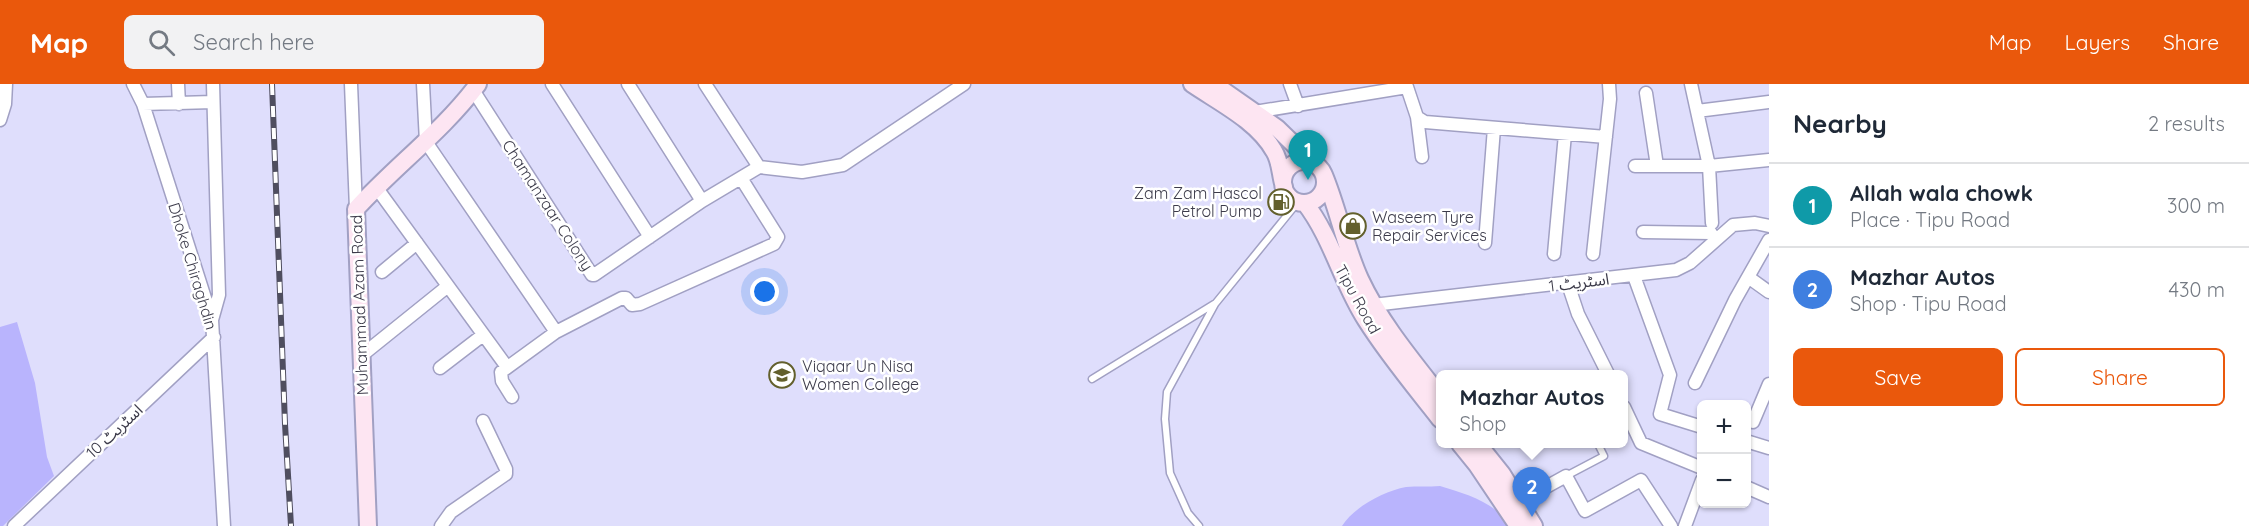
<!DOCTYPE html>
<meta charset="utf-8">
<style>
body{margin:0;font-family:Quicksand,"Noto Sans Arabic",sans-serif;background:#f2f2f3;color:#1f2937}
.controls{position:absolute;right:18px;bottom:18px;display:grid;overflow:hidden;border-radius:9px;box-shadow:0 2px 4px #0004}
.controls button{width:54px;height:54px;display:grid;place-items:center;padding:0;border:0;border-bottom:2px solid #e0e1e3;background:#fff;color:#1f2937;font:30px sans-serif}
.you{position:absolute;left:765px;top:208px;width:21px;height:21px;margin:-15px;border:4px solid #fff;border-radius:50%;background:#1a73e8;box-shadow:0 0 0 9px #1a73e833}
.badge{display:grid;place-items:center;width:39px;height:39px;border-radius:50%;background:#ea580c;color:#fff;font-size:20px;font-weight:700}
.pin{position:absolute;translate:-50% -50px;filter:drop-shadow(0 2px 3px #0008)}
.pin::after{content:'';position:absolute;top:32px;width:21px;height:18px;background:inherit;clip-path:polygon(0 0,100% 0,50% 100%)}
.popup{position:absolute;left:1436px;top:286px;width:192px;height:78px;box-sizing:border-box;display:grid;place-content:center;border-radius:9px;background:#fff;filter:drop-shadow(0 2px 4px #0005);font-size:20px;white-space:nowrap;color:#747a83}
.popup b{font-size:22px;color:#1f2937}
.popup::after{content:'';position:absolute;left:50%;top:100%;margin-left:-12px;border:12px solid transparent;border-top-color:#fff}
.list{margin:0;padding:0;list-style:none}
h2{display:flex;justify-content:space-between;align-items:center;height:78px;margin:0;padding:0 24px;font-size:26px}
h2 small{font-size:20px;font-weight:400;color:#747a83}
.list li{display:grid;grid-template-columns:39px 1fr auto;gap:18px;align-items:center;box-sizing:border-box;height:84px;padding:0 24px;border-top:2px solid #e0e1e3}
.list b{display:block;font-size:22px;white-space:nowrap}
.list p{margin:0;font-size:20px;white-space:nowrap;color:#747a83}
.list em{font-size:20px;font-style:normal;color:#747a83}
.actions{display:flex;gap:12px;padding:18px 24px}
.actions a{flex:1;padding:14px 0;border:2px solid #ea580c;border-radius:9px;text-align:center;font-size:21px;color:#ea580c}
.actions .main{background:#ea580c;color:#fff}
.icon{flex:none;width:33px;height:33px;fill:none;stroke:currentColor;stroke-width:2;stroke-linecap:round;stroke-linejoin:round}
.map{position:relative;flex:none;width:1769px;height:442px;overflow:hidden}
header{display:flex;align-items:center;gap:36px;box-sizing:border-box;height:84px;padding:0 30px;background:#ea580c;color:#fff}
header strong{font-size:28px}
nav{display:flex;gap:33px;margin-inline-start:auto;font-size:21px}
.search{width:420px;height:54px;background:#f2f2f3;display:flex;align-items:center;gap:15px;box-sizing:border-box;padding:0 21px;border-radius:9px;color:#747a83;font-size:22px}
main{display:flex}
aside{flex:1;background:#fff}
.map>svg:first-child{display:block}
.green{fill:#b9b4fd}
.lines{fill:none;stroke-linecap:round;stroke-linejoin:round}
.lane-casing{stroke:#a1a0c3;stroke-width:9}
.street-casing{stroke:#a1a0c3;stroke-width:15}
.secondary-casing{stroke:#a1a0c3;stroke-width:20}
.lane{stroke:#fff;stroke-width:6}
.street{stroke:#fff;stroke-width:12}
.secondary{stroke:#fde5f2;stroke-width:16}
.rail-casing{stroke:#4f4e5f;stroke-width:6}
.rail{stroke:#fff;stroke-width:4;stroke-dasharray:11;stroke-linecap:butt}
.labels{text-anchor:middle;stroke-width:5;stroke-linejoin:round;paint-order:stroke}
.poi-label{font-size:16px;fill:#3c3b4a;stroke:#fff;text-anchor:start}
.street-label{font-size:16px;fill:#3c3b4a;stroke:#fff}
</style>
<header>
<strong>Map</strong>
<div class="search"><svg class="icon" aria-label="search" viewBox="0 0 24 24"><circle cx="10" cy="10" r="6"/><path d="M15 15l6 6"/></svg>Search here</div>
<nav><a>Map</a><a>Layers</a><a>Share</a></nav>
</header>
<main>
<div class="map">
<svg width="1769" height="442" viewBox="0 0 1769 442">
<rect width="100%" height="100%" fill="#dfdefc"/>
<path class="green" d="M17,238L35,299L47,373L54,392L3,442H0V243Z
M1440,402C1466,410 1495,418 1511,442H1342C1354,423 1384,407 1406,403C1417,402 1429,403 1440,402Z"/>
<g class="lines">
<g class="lane-casing">
<path id="lane" d="M1092,295L1214,220
M1566,392L1604,372L1598,360
M1199,442L1188,429L1170,389L1165,335L1167,308L1215,220L1298,118"/>
</g>
<g class="street-casing">
<path id="street" d="M133,0L143,20L212,236L224,442
M178,0L179,20
M351,0L356,125
M423,0L426,58L556,248
M552,0L650,153
M628,0L702,117
M705,0L759,83
M1290,0L1298,22
M1691,0L1709,82L1712,139
M473,6L592,191H594L702,117L759,83
M1646,9L1657,82
M143,20L213,18
M1697,27L1769,18
M1255,28L1407,3L1417,33L1425,38L1606,53
M1417,33L1422,73
M0,36L5,20L6,0
M1635,82H1709L1769,76
M759,83L802,88L843,81L964,0
M376,103L507,283
M1643,148L1711,149
M1485,159L1494,44
M1554,170L1565,50
M1593,170L1610,15L1609,0
M382,188L417,159
M1634,192L1670,291L1660,330L1702,343
M1748,193L1769,208
M1568,200L1578,230L1608,290
M1373,221L1676,186L1690,179L1733,141L1755,139L1769,142
M212,236L219,211L213,0
M361,272L448,202
M440,284L483,251
M1695,299L1735,216L1769,156
M512,313L502,297L501,288L556,248L622,214H626L632,221L640,220L774,160L778,153L741,94
M1624,323L1641,359L1702,384
M1753,338L1769,300
M1746,357L1769,364
M1746,403L1769,413
M1519,418L1566,392L1585,427L1641,396L1671,442
M14,442L214,253
M441,442L451,428L506,390V385L483,337
M1685,442L1702,396"/>
</g>
<g class="secondary-casing">
<path id="secondary" d="M1192,0C1220,19 1257,37 1274,67C1281,78 1280,91 1284,103
M1214,0L1277,44L1313,79
M1283 98a21 21 0 1 1 42 0a21 21 0 1 1-42 0Z
M1324,91C1338,125 1345,162 1360,195C1380,238 1411,275 1440,312
M1305,119C1332,154 1342,199 1366,236C1388,271 1415,303 1440,335
M1460,360L1477,381L1518,442
M1478,360L1502,390L1534,442
M368,442L356,125C395,82 443,47 478,0"/>
</g>
<use href="#lane" class="lane"/>
<use href="#street" class="street"/>
<use href="#secondary" class="secondary"/>
<g class="rail-casing">
<path id="rail" d="M272,0L285,340L291,442"/>
</g>
<use href="#rail" class="rail"/>
</g>
<defs>
<g id="fuel-ring" transform="scale(1.35)"><circle r="9.5" fill="#fff" stroke="#63602d" stroke-width="1.5"/><path d="M-5.5-6h7V0h2V4h1.3V-2.5L3-4.5l.8-.8L6-3V5H2.5V1h-1V6h-7ZM-4.2-4.7v3.2H.2V-4.7Z" fill="#63602d"/></g>
<g id="shop-ring" transform="scale(1.35)"><circle r="9.5" fill="#fff" stroke="#63602d" stroke-width="1.5"/><path d="M-5-2.5h2.3a2.7 3.5 0 0 1 5.4 0H5L5.5 6h-11ZM-1.5-2.5h3a1.5 2.3 0 0 0-3 0Z" fill="#63602d"/></g>
<g id="university-ring" transform="scale(1.35)"><circle r="9.5" fill="#fff" stroke="#63602d" stroke-width="1.5"/><path d="M0-5L7-2L0 1L-7-2ZM-4 1L0 2.5L4 1V4Q0 6-4 4Z" fill="#63602d"/></g>
</defs>
<g fill-rule="evenodd">
<use href="#fuel-ring" x="1281" y="118"/>
<use href="#shop-ring" x="1353" y="142"/>
<use href="#university-ring" x="782" y="291"/>
</g>
<g class="labels">
<g class="poi-label">
<text x="1262" y="115" text-anchor="end">Zam Zam Hascol<tspan x="1262" dy="18">Petrol Pump</tspan></text>
<text x="1372" y="139">Waseem Tyre<tspan x="1372" dy="18">Repair Services</tspan></text>
<text x="802" y="288">Viqaar Un Nisa<tspan x="802" dy="18">Women College</tspan></text>
</g>
<g class="street-label">
<text transform="translate(548 121) rotate(57)" y="6">Chamanzaar Colony</text>
<text transform="translate(193 182) rotate(73)" y="6">Dhoke Chiraghdin</text>
<text transform="translate(1579 198) rotate(-7)" y="6">اسٹریٹ 1</text>
<text transform="translate(1358 215) rotate(61)" y="6">Tipu Road</text>
<text transform="translate(359 221) rotate(-92)" y="6">Muhammad Azam Road</text>
<text transform="translate(114 347) rotate(-43)" y="6">اسٹریٹ 10</text>
</g>
</g>
</svg>
<div class="controls">
<button>+</button>
<button>−</button>
</div>
<div class="you"></div>
<div class="pin badge" style="left:1308px;top:96px;background:#0f9aa8">1</div>
<div class="pin badge" style="left:1532px;top:433px;background:#3f7fe0">2</div>
<div class="popup"><b>Mazhar Autos</b>Shop</div>
</div>
<aside>
<h2>Nearby<small>2 results</small></h2>
<ul class="list">
<li><span class="badge" style="background:#0f9aa8">1</span><div><b>Allah wala chowk</b><p>Place · Tipu Road</p></div><em>300 m</em></li>
<li><span class="badge" style="background:#3f7fe0">2</span><div><b>Mazhar Autos</b><p>Shop · Tipu Road</p></div><em>430 m</em></li>
</ul>
<div class="actions"><a class="main">Save</a><a>Share</a></div>
</aside>
</main>
